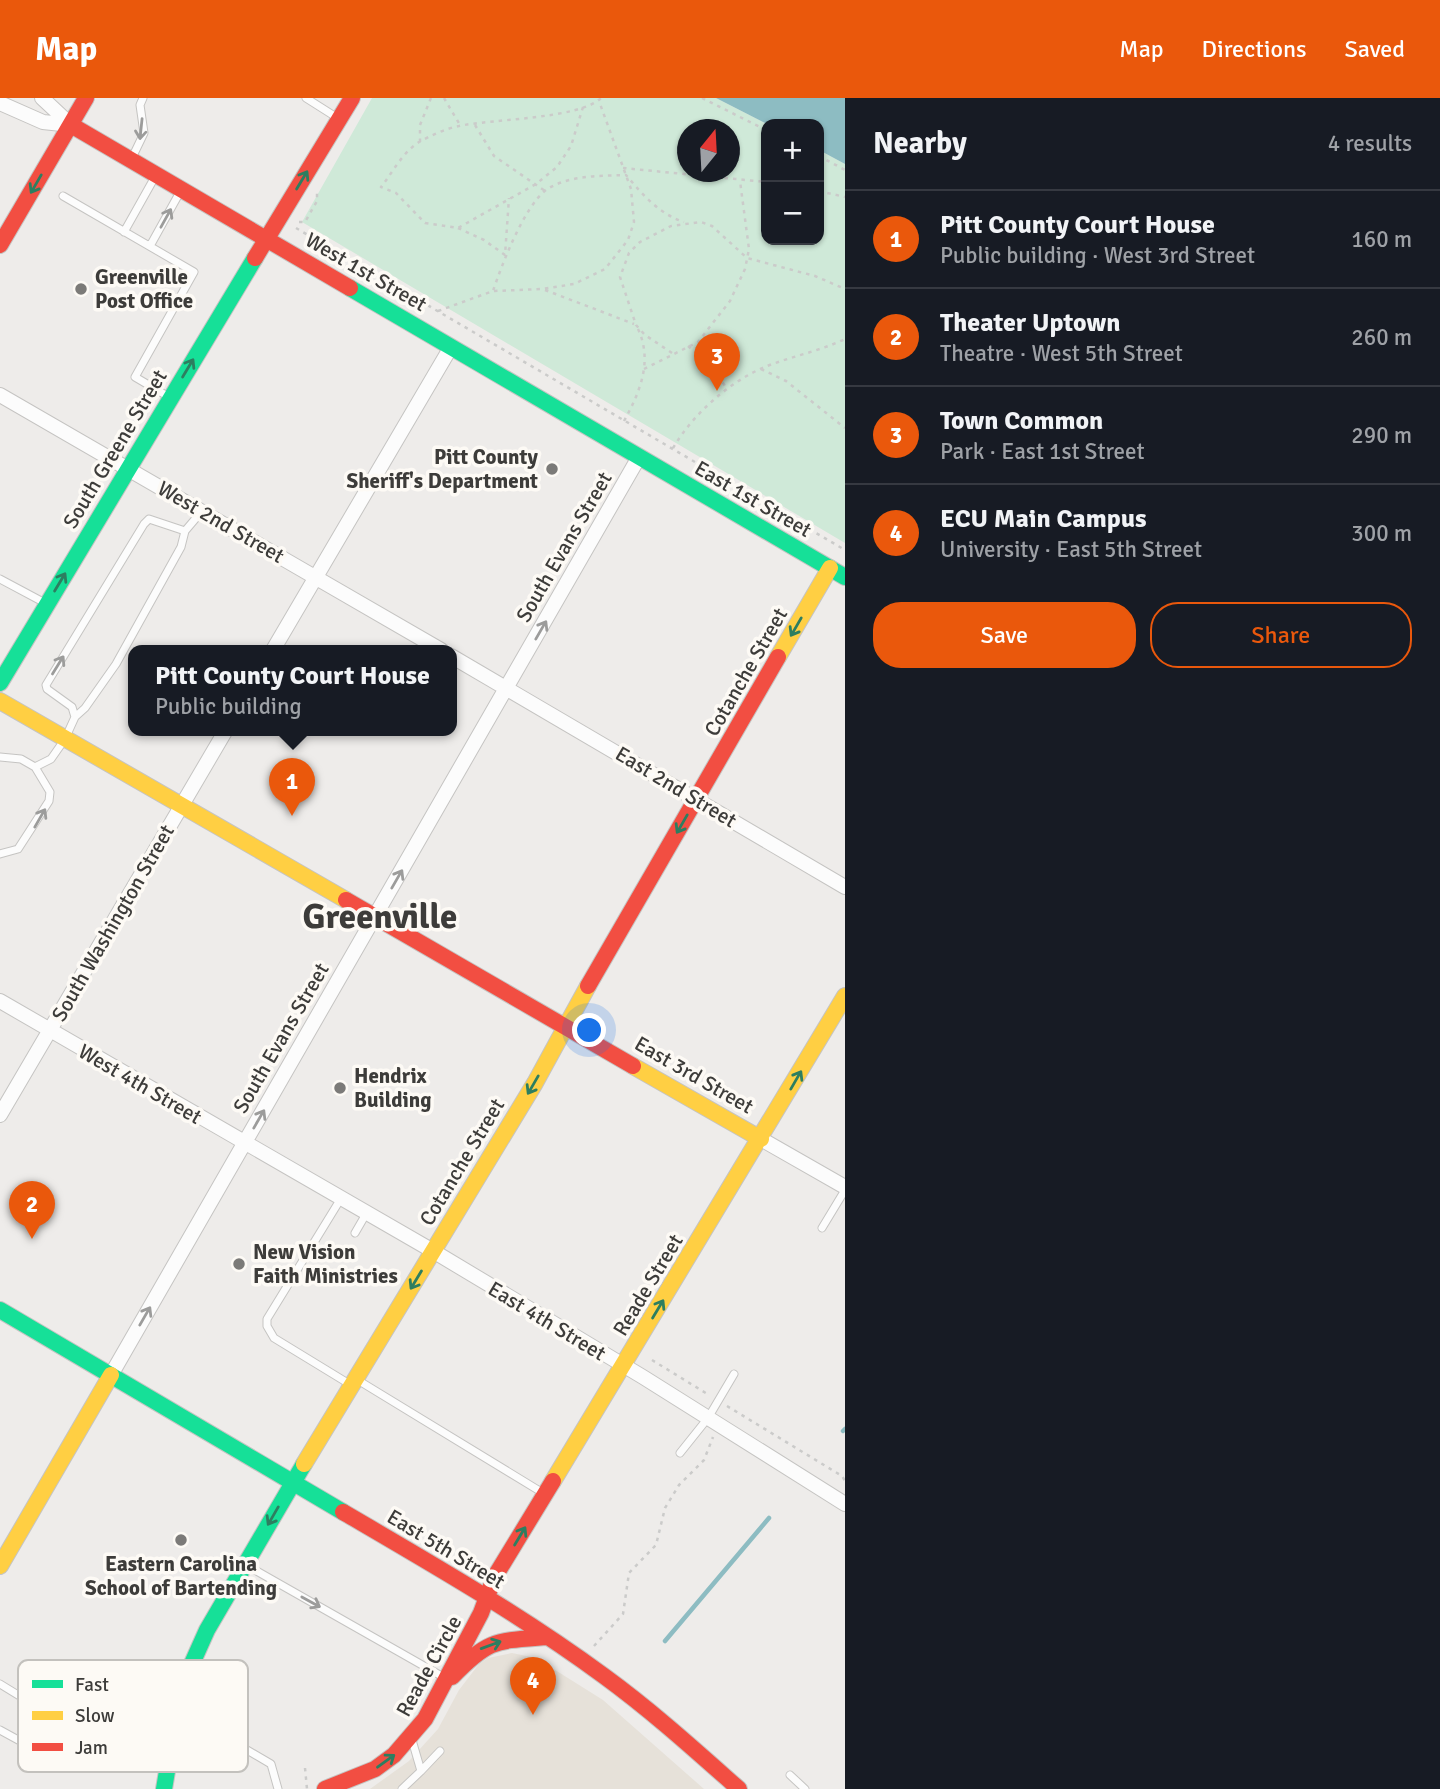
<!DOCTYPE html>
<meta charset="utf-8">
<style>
body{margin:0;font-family:Signika,sans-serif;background:#242831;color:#f1f3f6}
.controls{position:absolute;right:21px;top:21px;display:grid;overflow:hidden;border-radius:14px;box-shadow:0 2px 5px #0004}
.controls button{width:63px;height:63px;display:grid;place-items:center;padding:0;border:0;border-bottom:2px solid #363941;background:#171b24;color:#f1f3f6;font:35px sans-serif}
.compass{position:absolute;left:677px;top:21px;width:63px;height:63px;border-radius:50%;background:#171b24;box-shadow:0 2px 5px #0004;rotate:18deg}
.you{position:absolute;left:590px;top:933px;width:24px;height:24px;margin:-18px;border:5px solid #fff;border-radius:50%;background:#1a73e8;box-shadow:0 0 0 10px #1a73e833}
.badge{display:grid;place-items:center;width:46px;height:46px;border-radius:50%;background:#ea580c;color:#fff;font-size:23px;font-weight:700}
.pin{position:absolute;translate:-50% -58px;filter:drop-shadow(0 2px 4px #0008)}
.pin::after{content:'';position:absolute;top:37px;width:24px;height:21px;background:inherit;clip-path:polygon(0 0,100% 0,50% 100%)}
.popup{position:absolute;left:128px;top:547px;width:329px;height:91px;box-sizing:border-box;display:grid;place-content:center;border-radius:14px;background:#171b24;filter:drop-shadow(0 2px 5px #0005);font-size:23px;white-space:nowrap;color:#9ea1a6}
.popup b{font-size:26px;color:#f1f3f6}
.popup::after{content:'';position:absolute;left:50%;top:100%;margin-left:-14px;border:14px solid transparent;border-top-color:#171b24}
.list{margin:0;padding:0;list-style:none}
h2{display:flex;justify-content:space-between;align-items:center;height:91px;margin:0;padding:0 28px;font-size:30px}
h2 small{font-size:23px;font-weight:400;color:#9ea1a6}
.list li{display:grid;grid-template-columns:46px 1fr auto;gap:21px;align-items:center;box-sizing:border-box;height:98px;padding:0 28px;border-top:2px solid #363941}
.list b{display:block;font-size:26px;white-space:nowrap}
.list p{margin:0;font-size:23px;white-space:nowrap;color:#9ea1a6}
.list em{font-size:23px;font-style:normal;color:#9ea1a6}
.actions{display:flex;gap:14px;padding:21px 28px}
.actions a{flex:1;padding:16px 0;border:2px solid #ea580c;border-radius:28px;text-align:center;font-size:24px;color:#ea580c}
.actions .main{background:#ea580c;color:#fff}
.map{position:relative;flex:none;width:845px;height:1691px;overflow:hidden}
header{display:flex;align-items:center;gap:42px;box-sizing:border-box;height:98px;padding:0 35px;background:#ea580c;color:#fff}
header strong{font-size:33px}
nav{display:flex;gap:38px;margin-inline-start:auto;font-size:24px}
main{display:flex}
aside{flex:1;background:#171b24}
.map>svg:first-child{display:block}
.built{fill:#e6e1d9}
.green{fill:#cfe9d8;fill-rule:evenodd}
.water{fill:#8dbcc2}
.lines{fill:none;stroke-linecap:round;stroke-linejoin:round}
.stream{stroke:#8dbcc2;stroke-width:4.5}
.lane-casing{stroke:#c5c4c2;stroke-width:9}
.street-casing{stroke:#c5c4c2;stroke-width:16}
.fast-casing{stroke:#c5c4c2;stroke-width:18}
.slow-casing{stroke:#c5c4c2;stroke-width:18}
.jam-casing{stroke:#c5c4c2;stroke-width:18}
.path{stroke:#cbcbca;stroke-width:2.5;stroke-dasharray:3.5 5;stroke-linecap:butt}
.lane{stroke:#fcfcfc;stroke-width:7}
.street{stroke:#fcfcfc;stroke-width:14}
.fast{stroke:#16e098;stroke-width:16}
.slow{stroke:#ffcf43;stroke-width:16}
.jam{stroke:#f24e42;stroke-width:16}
.oneway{stroke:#9c9c9b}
.oneway2{stroke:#2d7e60}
.poi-dot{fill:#7b7a78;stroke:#fdfaf5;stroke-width:2.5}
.labels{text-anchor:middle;stroke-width:7;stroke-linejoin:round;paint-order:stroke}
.street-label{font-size:21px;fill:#3d3c3a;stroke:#fdfaf5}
.poi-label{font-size:21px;font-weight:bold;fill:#3d3c3a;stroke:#fdfaf5;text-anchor:start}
.town-label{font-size:35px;font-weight:bold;fill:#3d3c3a;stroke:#fdfaf5}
.key{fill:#fdfaf5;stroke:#c3c1bd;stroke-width:2}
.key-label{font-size:19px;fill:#3d3c3a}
</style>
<header>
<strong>Map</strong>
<nav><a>Map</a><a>Directions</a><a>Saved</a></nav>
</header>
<main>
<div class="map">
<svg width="845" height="1691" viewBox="0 0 845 1691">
<rect width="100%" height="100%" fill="#eeecea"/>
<path class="built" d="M512,1555L536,1560L603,1602L704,1691H370L409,1663L438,1631L459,1592L479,1566L488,1560Z"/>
<path class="green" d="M372,0H716L767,26L766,142H819V52L845,66V445L302,124ZM688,32H730V74H688Z"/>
<path class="water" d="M716,0H845V66L819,52V26H767Z"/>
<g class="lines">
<path class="stream" d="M843,1333L845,1331
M665,1543L769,1420"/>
<g class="lane-casing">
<path id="lane" d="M306,0L336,19
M131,62L144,35L140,7L143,0
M63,98L194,174L135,279L169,299
M124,134L156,77
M150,148L180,94
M0,481L45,505
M75,619L72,609L47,591L46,587L144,426L149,421L185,433L202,413
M0,659L21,661L35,669L51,661L65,641L75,619L85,610L116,566L181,449L185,433
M0,756L18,751L49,703L50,694L35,669
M340,1102L267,1221V1228L274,1240L351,1287
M822,1130L845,1092
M355,1135L366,1116
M356,1281L543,1395
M680,1355L708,1320L734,1276
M246,1467L445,1580
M0,1586L49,1616L31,1649L0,1632
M176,1620L208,1629L271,1666L278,1691
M421,1673L440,1653
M790,1677L805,1691
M402,1691L421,1673L412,1642"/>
</g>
<g class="street-casing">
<path id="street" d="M42,0L71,27
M0,5L43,24L71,27
M0,297L441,552
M273,552L451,249
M451,558L845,789
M0,903L433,1153L643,1279L845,1406
M0,1017L226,632
M761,1041L845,1089
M111,1277L639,359"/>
</g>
<g class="fast-casing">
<path id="fast" d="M350,190L845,479
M0,585L255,160
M0,1212L343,1414
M164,1691L176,1620L190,1570L207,1532L304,1366"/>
</g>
<g class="slow-casing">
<path id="slow" d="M778,559L830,470
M0,603L346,802
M633,968L761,1041
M304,1366L535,985L588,888
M553,1383L845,898
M0,1468L111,1277"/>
</g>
<g class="jam-casing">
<path id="jam" d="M71,27L350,190
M0,147L86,0
M255,160L352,0
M346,802L633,968
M588,888L778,559
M343,1414C432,1466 521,1517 604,1578C652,1613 695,1652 739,1691
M452,1579C489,1541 495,1543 547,1539
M325,1691L375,1671L394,1657L425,1621L481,1515L494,1480L553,1383"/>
</g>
<path class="path" d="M444,0L460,27
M702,0L766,32
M583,9L571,48L557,69L536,86L458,130L425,125L396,95L381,89C393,74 402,55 419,44C430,38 447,30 459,28C491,21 580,21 601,0
M475,27L494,58L545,93
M420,44V27L431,0
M819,58L845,72
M623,70L766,84
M819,93L845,99
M299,124H305L317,103V95
M296,130L845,452
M458,130L484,142L505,157L509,100
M545,192L634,226
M494,193L542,191L574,186L605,171L628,142L634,124L631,91L599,3
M438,213L493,193C502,166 524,109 546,92C568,77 600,78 626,77C643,97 659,116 684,124
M688,248L712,268L727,291
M672,255L645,237L636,227L620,179L629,155L640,144L671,128L701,124L712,128L747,160L815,178L845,191
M644,271L698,244L730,203L745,171L749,151L740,83
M761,271L786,283L845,330
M624,323C640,294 653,263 638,231
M673,350C693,316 730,283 767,268C793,258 820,253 845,241
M652,1262L709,1297
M727,1308L842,1378L845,1383
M594,1548L623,1516L629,1475L656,1447L665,1410L679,1387L704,1362L713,1339
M305,1670L307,1691"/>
<use href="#lane" class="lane"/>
<use href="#street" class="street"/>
<use href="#fast" class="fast"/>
<use href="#slow" class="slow"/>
<use href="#jam" class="jam"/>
</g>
<defs><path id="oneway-shaft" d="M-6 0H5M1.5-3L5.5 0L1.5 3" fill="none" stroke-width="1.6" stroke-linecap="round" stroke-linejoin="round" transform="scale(1.75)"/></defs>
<g class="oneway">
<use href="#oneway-shaft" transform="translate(141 31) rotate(96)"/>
<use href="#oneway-shaft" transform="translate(166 120) rotate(-61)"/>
<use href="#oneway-shaft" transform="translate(541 532) rotate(-60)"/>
<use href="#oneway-shaft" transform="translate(58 567) rotate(-58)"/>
<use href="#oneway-shaft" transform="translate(40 720) rotate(-60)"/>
<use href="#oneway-shaft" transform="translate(397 781) rotate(-60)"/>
<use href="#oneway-shaft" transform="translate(259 1021) rotate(-60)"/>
<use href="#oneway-shaft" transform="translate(145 1218) rotate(-60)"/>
<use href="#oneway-shaft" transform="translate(311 1504) rotate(29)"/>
</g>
<g class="oneway2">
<use href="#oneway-shaft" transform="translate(302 82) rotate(-59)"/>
<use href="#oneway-shaft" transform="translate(36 86) rotate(120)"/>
<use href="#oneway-shaft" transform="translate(188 270) rotate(-59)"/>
<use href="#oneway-shaft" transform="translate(60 484) rotate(-59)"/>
<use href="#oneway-shaft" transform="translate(796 529) rotate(120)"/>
<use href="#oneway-shaft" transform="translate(682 726) rotate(120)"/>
<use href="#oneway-shaft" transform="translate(796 982) rotate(-60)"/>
<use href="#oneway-shaft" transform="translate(533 987) rotate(120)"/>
<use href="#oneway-shaft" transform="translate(416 1182) rotate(121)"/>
<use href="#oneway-shaft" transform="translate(658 1211) rotate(-59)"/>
<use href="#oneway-shaft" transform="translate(273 1418) rotate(120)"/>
<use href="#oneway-shaft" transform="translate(520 1438) rotate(-59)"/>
<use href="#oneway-shaft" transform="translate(491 1547) rotate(-20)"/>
<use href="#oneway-shaft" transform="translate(386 1663) rotate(-36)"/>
</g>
<g class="poi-dot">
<circle cx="81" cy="191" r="7"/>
<circle cx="552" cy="371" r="7"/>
<circle cx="340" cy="990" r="7"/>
<circle cx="239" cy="1166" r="7"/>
<circle cx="181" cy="1442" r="7"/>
</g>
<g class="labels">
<g class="street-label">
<text transform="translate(366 174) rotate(30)" y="7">West 1st Street</text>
<text transform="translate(115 351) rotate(-59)" y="7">South Greene Street</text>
<text transform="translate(753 401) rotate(30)" y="7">East 1st Street</text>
<text transform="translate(221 424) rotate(30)" y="7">West 2nd Street</text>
<text transform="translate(564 449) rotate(-60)" y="7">South Evans Street</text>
<text transform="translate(746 574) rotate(-60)" y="7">Cotanche Street</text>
<text transform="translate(676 689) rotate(31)" y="7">East 2nd Street</text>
<text transform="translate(113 825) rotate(-60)" y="7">South Washington Street</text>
<text transform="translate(281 940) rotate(-60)" y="7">South Evans Street</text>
<text transform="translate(694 977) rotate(30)" y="7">East 3rd Street</text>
<text transform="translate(140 986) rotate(30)" y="7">West 4th Street</text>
<text transform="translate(462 1064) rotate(-59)" y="7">Cotanche Street</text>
<text transform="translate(648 1187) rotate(-59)" y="7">Reade Street</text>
<text transform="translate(547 1223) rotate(31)" y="7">East 4th Street</text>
<text transform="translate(446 1451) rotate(31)" y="7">East 5th Street</text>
<text transform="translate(429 1568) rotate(-61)" y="7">Reade Circle</text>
</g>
<g class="poi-label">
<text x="95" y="186">Greenville<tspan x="95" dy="24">Post Office</tspan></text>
<text x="538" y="366" text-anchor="end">Pitt County<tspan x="538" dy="24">Sheriff's Department</tspan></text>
<text x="354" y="985">Hendrix<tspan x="354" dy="24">Building</tspan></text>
<text x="253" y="1161">New Vision<tspan x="253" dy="24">Faith Ministries</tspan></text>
<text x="181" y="1473" text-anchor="middle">Eastern Carolina<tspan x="181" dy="24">School of Bartending</tspan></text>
</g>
<g class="town-label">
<text x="380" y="830">Greenville</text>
</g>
</g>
<rect x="18" y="1562" width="230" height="112" rx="10" class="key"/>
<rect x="32" y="1582" width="31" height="8" fill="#16e098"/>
<rect x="32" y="1613" width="31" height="9" fill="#ffcf43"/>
<rect x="32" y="1645" width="31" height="8" fill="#f24e42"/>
<g class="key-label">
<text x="75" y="1593">Fast</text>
<text x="75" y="1624">Slow</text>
<text x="75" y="1656">Jam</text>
</g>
</svg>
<div class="controls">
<button>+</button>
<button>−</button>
</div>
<svg class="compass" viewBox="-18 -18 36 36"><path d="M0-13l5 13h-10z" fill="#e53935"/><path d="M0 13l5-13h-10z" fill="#9ea1a6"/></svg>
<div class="you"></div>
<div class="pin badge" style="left:292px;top:718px">1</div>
<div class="popup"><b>Pitt County Court House</b>Public building</div>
<div class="pin badge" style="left:32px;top:1141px">2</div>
<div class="pin badge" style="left:717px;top:293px">3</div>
<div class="pin badge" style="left:533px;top:1617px">4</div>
</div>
<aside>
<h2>Nearby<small>4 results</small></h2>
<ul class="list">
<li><span class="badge">1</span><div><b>Pitt County Court House</b><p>Public building · West 3rd Street</p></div><em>160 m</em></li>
<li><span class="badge">2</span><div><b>Theater Uptown</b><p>Theatre · West 5th Street</p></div><em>260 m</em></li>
<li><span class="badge">3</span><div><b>Town Common</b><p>Park · East 1st Street</p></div><em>290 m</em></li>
<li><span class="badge">4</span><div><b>ECU Main Campus</b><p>University · East 5th Street</p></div><em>300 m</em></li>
</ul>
<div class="actions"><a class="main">Save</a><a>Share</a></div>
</aside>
</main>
